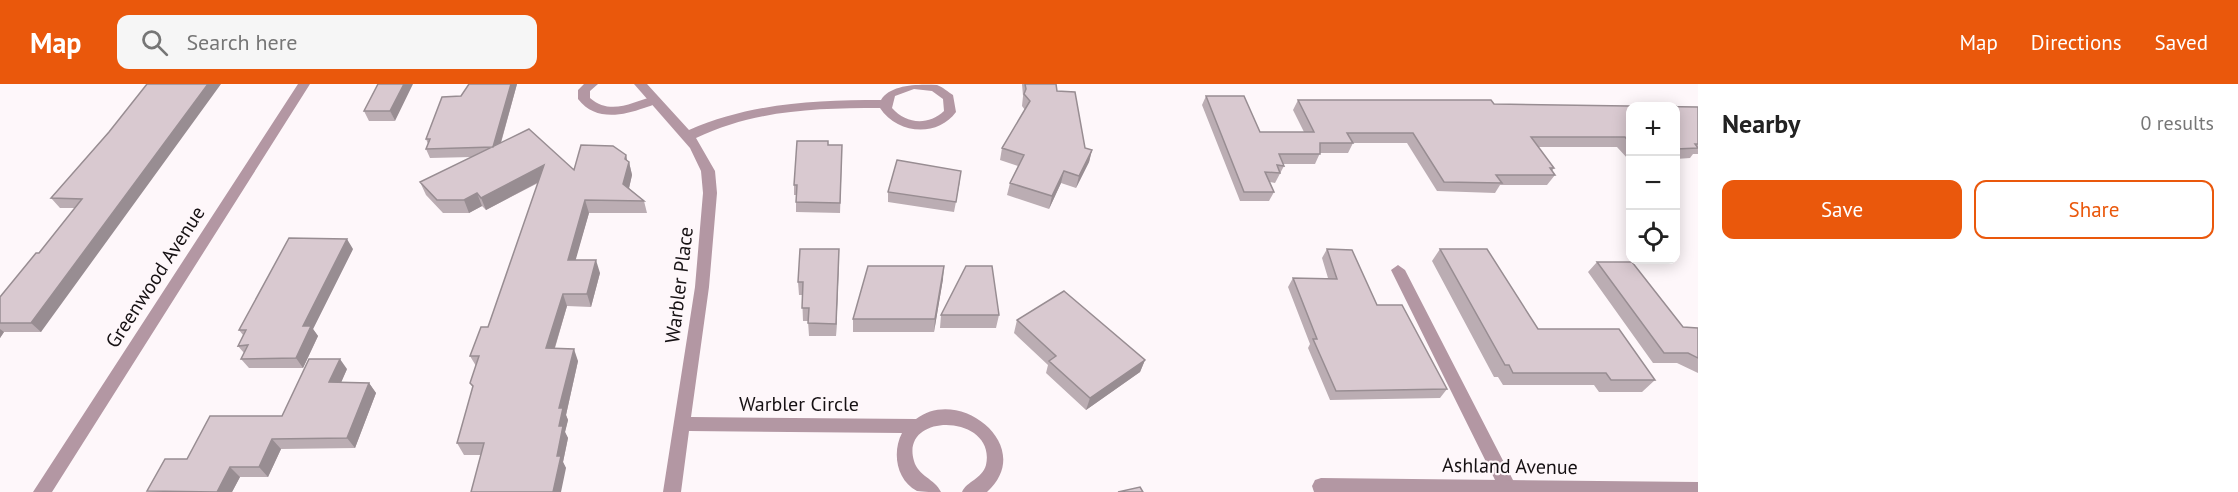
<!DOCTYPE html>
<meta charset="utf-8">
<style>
body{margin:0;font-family:"PT Sans",sans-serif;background:#f6f6f6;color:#222}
.controls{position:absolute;right:18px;top:18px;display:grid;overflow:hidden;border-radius:12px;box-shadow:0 3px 15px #0003}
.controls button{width:54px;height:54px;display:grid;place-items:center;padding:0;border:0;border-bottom:2px solid #e0e0e0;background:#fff;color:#222;font:30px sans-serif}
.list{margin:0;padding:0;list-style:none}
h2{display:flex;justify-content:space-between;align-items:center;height:78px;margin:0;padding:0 24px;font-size:26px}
h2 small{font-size:20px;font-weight:400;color:#767676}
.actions{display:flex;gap:12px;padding:18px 24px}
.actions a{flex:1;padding:14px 0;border:2px solid #ea580c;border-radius:12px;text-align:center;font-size:21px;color:#ea580c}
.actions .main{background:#ea580c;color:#fff}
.icon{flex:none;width:33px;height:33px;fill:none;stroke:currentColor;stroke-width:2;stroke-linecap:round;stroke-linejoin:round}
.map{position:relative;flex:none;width:1698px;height:408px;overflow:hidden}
header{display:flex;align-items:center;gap:36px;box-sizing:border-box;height:84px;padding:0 30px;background:#ea580c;color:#fff}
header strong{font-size:28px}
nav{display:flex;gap:33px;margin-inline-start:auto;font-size:21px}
.search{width:420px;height:54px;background:#f6f6f6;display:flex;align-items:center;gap:15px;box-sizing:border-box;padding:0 21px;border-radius:12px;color:#767676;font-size:22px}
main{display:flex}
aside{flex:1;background:#fff}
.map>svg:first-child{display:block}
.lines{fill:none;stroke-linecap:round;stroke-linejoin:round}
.lane{fill:#b397a3;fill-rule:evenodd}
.street{fill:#b397a3;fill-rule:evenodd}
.wall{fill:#bbadb3}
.shaded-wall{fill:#988d92}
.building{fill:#d9c9d0;stroke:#988d92;stroke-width:1.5}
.labels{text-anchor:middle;stroke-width:4.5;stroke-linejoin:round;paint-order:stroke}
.street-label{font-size:20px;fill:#161113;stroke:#fef7fa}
</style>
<header>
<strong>Map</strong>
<div class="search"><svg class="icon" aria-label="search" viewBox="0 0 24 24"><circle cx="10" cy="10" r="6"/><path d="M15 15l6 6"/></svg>Search here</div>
<nav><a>Map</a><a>Directions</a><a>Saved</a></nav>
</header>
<main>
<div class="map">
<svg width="1698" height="408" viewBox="0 0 1698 408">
<rect width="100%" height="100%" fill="#fef7fa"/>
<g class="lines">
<path class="lane" d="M584,0H598L590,7V14C611,32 632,18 655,12L661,16C657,20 650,22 644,24C621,32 595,37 578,15V6Z
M1398,181L1405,186L1514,398L1517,404L1515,408H1501L1391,186Z"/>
<path class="street" d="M298,0H310L52,408H33Z
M634,0H647L689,46C751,19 814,16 881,16C890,0 919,0 937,1C943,3 948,8 953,11L956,28C937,54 897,50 880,24C815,24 755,26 696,54L715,87L717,109L709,203L691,333L916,335C960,301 1037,363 987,408H962C967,397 982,395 986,381C997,330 899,327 914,377C918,392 935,395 941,408C934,408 923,408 917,407C896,396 892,368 902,349L689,347L681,408H663L695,203L703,109L701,87L690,64ZM914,5L932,7L943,15L944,27C928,42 906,40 892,24L895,12Z
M1321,394L1698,398V408H1314L1312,402L1315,396Z"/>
</g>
<path class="wall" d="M378,0L395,37H369L364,27Z
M469,0H517L501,59L574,86L626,71L627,77L629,78L632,91L629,104L644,117L647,129H589L575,176L600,189L591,223L567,222L555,264L578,277L566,331L568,336L565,348L568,354L563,378L566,384L481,371H464L457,359L473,304L470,299L476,282L470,272L488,243L538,99L486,126L482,122L469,129H443L426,111L420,98L472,73L430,74L426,65L428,60L426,55L461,12Z
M1022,0H1056L1057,7L1085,64L1092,66L1089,78L1076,104L1061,99L1049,125L1007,111L1010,99L1018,82L1000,76L1002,64L1025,26L1022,22L1023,12Z
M1206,12L1260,48H1304L1293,26L1298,16L1526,21L1698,23V70H1693L1690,74L1676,75V22H1630V75H1628L1617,63H1538L1554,84L1552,87L1555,91L1547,101H1500L1495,109L1437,107L1407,59H1353L1348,69H1320L1315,80H1283L1284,82L1275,99L1270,98L1274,108L1269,117H1240L1202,21Z
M109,48L41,248H4L0,254V213L39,169L75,124H60L51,114Z
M828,61L842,71L840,129L796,128V111H794V101Z
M960,97L954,128L888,118V108Z
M353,165L313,245L318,252L303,284H249L241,275L244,269L238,262L243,251L239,246Z
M839,165L836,252H809L808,237H803L802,211H799L798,198Z
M1327,165L1377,221L1447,305L1440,314L1330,316L1308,264L1310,260L1288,203L1293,194H1328L1322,174Z
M1440,165L1538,245L1655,296L1642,308H1599L1594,301H1503L1498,293H1494L1432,177Z
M1597,178L1683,243L1698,244V289L1677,279H1653L1588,188Z
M943,195L934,248H853V235Z
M941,231H999L996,244H940Z
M1017,236L1145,276L1140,288L1086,326L1046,289L1048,281L1014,249Z
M347,285L341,298L369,299L376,309L355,364L281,365L268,393H240L232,408L147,407L187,375L282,332Z"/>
<path class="shaded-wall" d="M208,0H221L41,248L31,239Z
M404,0H413L395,37L390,27Z
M511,0H517L497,72L493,63Z
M1092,66L1089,78L1076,104L1079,92Z
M626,71L628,81L629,78L632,91L627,113L623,100Z
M544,81L548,93L486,126L481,114Z
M1064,87L1061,99L1049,125L1052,112Z
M477,109L482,122L469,129L464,116Z
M585,116L589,129L572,189L568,176Z
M347,155L353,165L313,245L318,252L303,284L296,274L303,242Z
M839,165V178L836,252V240Z
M596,176L600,189L591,223L587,210Z
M944,182L943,195L934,248L935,235Z
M563,210L567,222L551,276L546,264Z
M0,245L4,248L0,254Z
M574,265L578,277L566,331L568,336L565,348L568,354L563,378L566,384L561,408H553L557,372L559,324Z
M340,275L347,285L337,308L329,298Z
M1145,276L1140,288L1086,326L1090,314Z
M369,299L376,309L355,364L347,354Z
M272,355L281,365L268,393L259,383Z
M230,383L240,393L232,408H217Z"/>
<path class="building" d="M147,0H208L31,239H0V213L36,169H39L82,115L51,114L109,48Z
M378,0H404L390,27H364Z
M469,0H511L493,63L426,65L430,55H426L442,13L461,12Z
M1025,0H1056L1057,7L1075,8L1085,64L1092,66L1079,92L1064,87L1052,112L1010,99L1024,71L1002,64L1030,17L1024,10L1026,5Z
M1206,12H1244L1260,48H1314L1298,16H1491L1494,20L1698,23V60H1695L1698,64L1676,65V22H1630V59L1625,53H1531L1554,84H1550L1555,91H1496L1502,99L1444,98L1413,49H1347L1353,59H1320V70H1279L1284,82L1277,81L1280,89L1265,88L1274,108H1244Z
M529,45L574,86L581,61L613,62L626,71L625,75L629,78L623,100L644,117L585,116L568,176H596L587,210H563L546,264L574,265L559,324H563L559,342H563L557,372H561L553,408H471L484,359H457L473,302L470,299L479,272H470L481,243H488L544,81L481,114L477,109L464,116H437L420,98Z
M797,57H828V61H842L840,119L796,118L797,101H794Z
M897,76L961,87L956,118L888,108Z
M289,154L347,155L303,242H311L296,274L241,275L248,261L238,262L246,246H239Z
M800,165H839L836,240L808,239L809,224H802L803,198H798Z
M1327,165L1352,166L1377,221H1402L1447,305L1336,307L1313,255H1317L1293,194L1337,195Z
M1440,165H1487L1538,245H1619L1655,296H1611L1606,289H1513L1509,281H1505Z
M1597,178H1632L1683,243L1698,244V274L1688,269H1664Z
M868,182H944L935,235H853Z
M966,182H992L999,231H941Z
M1064,207L1145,276L1090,314L1049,277L1056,272L1017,236Z
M309,275H340L329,298L369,299L347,354L272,355L259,383H230L217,408L147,407L165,375H187L210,332H282Z
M1140,403L1143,408H1118Z"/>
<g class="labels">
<g class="street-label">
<text transform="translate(155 193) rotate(-57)" y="7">Greenwood Avenue</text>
<text transform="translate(679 201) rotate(-83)" y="7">Warbler Place</text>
<text x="799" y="327">Warbler Circle</text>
<text transform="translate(1510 382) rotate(1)" y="7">Ashland Avenue</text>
</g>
</g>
</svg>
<div class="controls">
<button>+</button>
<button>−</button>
<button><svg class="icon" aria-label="locate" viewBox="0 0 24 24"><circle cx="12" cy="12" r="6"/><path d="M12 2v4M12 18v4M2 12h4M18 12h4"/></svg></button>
</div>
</div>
<aside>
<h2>Nearby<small>0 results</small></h2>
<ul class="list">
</ul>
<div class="actions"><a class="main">Save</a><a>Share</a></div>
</aside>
</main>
